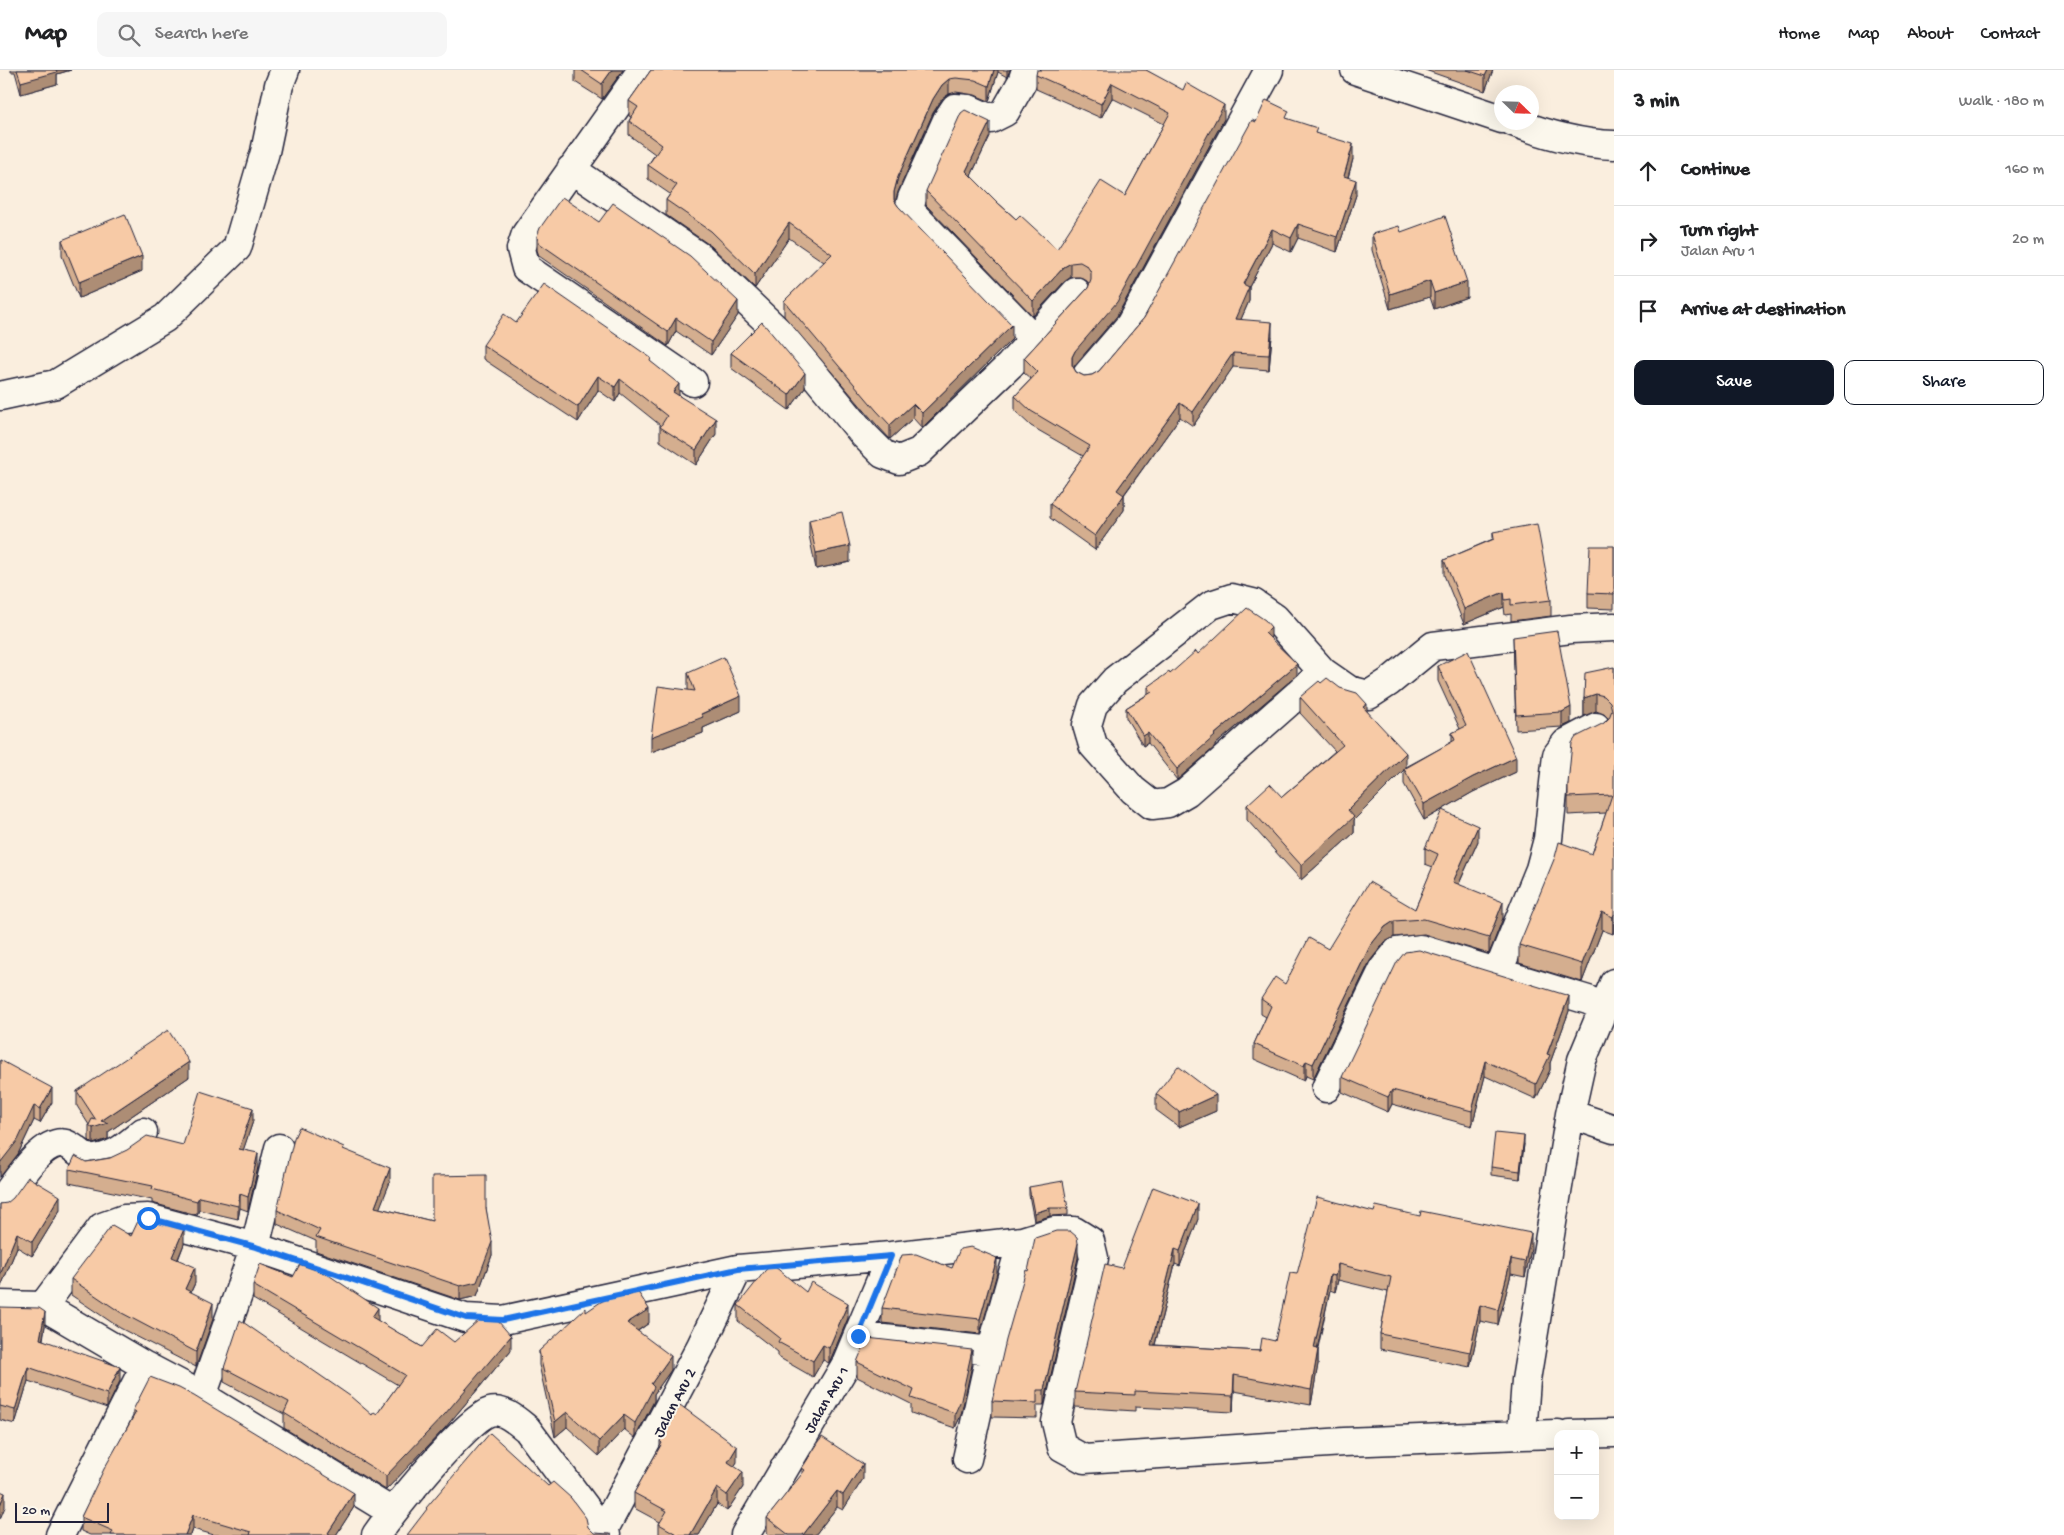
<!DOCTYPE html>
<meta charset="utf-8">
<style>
body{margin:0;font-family:"Gochi Hand",sans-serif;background:#f6f6f6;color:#202124}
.controls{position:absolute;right:15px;bottom:15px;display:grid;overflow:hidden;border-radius:10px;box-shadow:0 5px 20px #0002}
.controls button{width:45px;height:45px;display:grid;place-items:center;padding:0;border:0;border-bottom:1px solid #e0e0e0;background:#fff;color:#202124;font:25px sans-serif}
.compass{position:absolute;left:1494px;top:15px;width:45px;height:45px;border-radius:50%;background:#fff;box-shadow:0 5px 20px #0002;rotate:113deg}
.scale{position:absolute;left:15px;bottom:12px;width:94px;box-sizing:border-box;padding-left:5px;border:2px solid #22223b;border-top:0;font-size:14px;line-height:18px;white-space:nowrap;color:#22223b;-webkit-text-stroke:4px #fbf7ec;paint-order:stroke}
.stop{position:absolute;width:15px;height:15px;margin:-11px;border:4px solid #1a73e8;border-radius:50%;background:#fff}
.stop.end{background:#1a73e8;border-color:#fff;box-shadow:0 1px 5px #0008}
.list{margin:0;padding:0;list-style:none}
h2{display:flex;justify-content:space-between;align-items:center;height:65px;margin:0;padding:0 20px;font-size:21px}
h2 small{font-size:16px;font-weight:400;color:#757577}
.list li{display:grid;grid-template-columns:32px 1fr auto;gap:15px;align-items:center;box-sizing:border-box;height:70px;padding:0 20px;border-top:1px solid #e0e0e0}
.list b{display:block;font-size:19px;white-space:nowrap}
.list p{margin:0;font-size:16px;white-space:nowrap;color:#757577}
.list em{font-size:16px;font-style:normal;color:#757577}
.actions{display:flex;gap:10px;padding:15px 20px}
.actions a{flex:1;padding:11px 0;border:1px solid #111827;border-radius:10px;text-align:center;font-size:18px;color:#111827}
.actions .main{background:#111827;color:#fff}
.icon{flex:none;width:28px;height:28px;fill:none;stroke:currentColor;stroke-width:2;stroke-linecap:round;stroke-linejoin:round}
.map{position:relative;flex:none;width:1614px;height:1465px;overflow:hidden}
header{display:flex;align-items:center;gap:30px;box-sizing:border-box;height:70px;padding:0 25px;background:#fff;border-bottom:1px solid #e0e0e0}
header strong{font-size:24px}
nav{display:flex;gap:28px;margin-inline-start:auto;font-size:18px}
.search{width:350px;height:45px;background:#f6f6f6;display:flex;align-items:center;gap:12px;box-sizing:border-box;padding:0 18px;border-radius:10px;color:#757577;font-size:19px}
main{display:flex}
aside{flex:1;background:#fff}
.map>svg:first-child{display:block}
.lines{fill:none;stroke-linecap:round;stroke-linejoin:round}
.minor-casing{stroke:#22223b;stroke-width:31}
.minor{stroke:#fbf7ec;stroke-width:28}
.wall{fill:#d4ae8f;stroke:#22223b}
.shaded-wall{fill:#ad8d74;stroke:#22223b}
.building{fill:#f7caa6;stroke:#22223b}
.route{stroke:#1a73e8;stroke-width:6}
.labels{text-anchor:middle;stroke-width:4;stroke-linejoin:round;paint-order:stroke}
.street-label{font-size:16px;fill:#22223b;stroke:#fbf7ec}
</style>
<header>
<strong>Map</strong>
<div class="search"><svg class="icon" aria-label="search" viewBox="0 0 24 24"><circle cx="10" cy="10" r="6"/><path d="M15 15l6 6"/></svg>Search here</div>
<nav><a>Home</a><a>Map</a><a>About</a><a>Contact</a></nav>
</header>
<main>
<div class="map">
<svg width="1614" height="1465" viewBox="0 0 1614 1465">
<rect width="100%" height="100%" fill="#faeede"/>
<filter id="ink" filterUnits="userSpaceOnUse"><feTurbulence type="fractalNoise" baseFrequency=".02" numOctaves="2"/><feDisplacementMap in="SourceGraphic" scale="10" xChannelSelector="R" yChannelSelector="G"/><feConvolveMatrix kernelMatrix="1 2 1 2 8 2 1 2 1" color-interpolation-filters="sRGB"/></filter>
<g filter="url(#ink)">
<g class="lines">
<g class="minor-casing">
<path id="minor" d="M642,0L526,164L521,179L526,198L693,312
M1026,0L1022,12L1005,42L991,49L969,39L955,38L947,50L912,128L909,140L1034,269
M1355,0L1502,49
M1513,52C1545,64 1580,74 1614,75
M571,99L700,187L782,265L864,365L883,384L899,390L919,382L1010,295L1076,222
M1087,305L1130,255L1269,0
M0,326L56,314L165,248L237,178L265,82L279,15L285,0
M1323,602L1187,722L1168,733L1152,735L1133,720L1093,675L1087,655L1093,635L1115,610L1211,535L1232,528L1253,533L1275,548L1323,602L1349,620L1369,625L1389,612L1433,576L1571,559L1614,557
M1498,902L1540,799L1548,769L1557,685L1566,673L1596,657
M1326,1018L1384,898L1397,882L1420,879L1588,930L1602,937
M1570,1044L1614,1059
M0,1133C12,1118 43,1066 66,1074C74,1077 82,1085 89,1090C115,1087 124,1078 143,1062
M0,1235L43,1236L145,1296
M43,1236L102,1157L124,1149L148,1148L255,1177L465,1248L503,1250L738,1199L891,1186L1022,1171L1054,1161H1074L1090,1171L1094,1188L1056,1352L1062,1377L1084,1389L1344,1372L1522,1365
M858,1266L991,1281
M202,1326L392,1442
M1558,1364L1522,1365L1526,1310L1570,1044L1582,990L1614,913
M1569,1364L1614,1363
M967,1389L991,1281L1022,1171
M60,1465L145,1296L202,1326L255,1177L279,1078
M376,1465C392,1442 467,1348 490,1342C503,1338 517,1351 527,1359L606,1465
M601,1465L701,1276L738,1199
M745,1465L845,1296L891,1186"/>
</g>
<use href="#minor" class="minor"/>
</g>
<path class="wall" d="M11,0H71L57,4V14L21,24L15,2H11Z
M575,0H623L602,29L575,12Z
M651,0H1010L1007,7L998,2L989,31L975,25L956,22L949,24L942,29L933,43L898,122L895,132L898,136L1012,269L922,358L913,348L890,369L876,354L784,246V231L824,192L789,168L755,218L711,176L666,145V130L670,124L648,109V95L655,84L629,65V51L631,47L629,46V31Z
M1146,0L1224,49L1117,246L1075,295L1074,298L1076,302L1084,306L1092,305L1099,301L1144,248L1256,52L1289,49L1317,64L1353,89L1348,108L1356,125L1337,182L1298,168L1291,182L1272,173L1249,217V231L1241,249L1272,266L1269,300L1233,297L1193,356L1180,347L1124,425V440L1095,480L1050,448V434L1083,386L1031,356L1015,341V326L1031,309L1024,303V288L1088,218L1089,215L1087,211L1080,207H1071L1064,212L1033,246L926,135V121L990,66L971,106L998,133L1016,149L1057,179L1125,126L1164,54L1112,28L1101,48L1036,19V5Z
M1425,0H1493L1485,21Z
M1401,162L1467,227L1434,239L1430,227L1390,239L1372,180V164Z
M537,166L738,245L711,285L676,261L668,276L539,186L537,180Z
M62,170L142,201L79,228L62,186Z
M516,253L651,292L679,325L716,364L696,395L660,371V355L620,323L615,332L598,320L578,352L483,289V275Z
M731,283L805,318L789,340L731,298Z
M809,450L850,492L816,499L809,465Z
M1493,462L1551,530V546L1511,551V544L1505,545L1504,537L1464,554L1444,505V490L1493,469Z
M1614,476V539L1588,538V523Z
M1271,567L1270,568L1297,605L1215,675V677L1177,710L1148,673L1143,676L1126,648V638L1148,624V617L1170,604L1198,584Z
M1513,567L1571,653L1562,657L1516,660Z
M1438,596L1516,702L1473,722L1424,750L1404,714V700L1354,750V763L1301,810L1247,750V735L1282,727L1335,681L1300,643V627L1321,613L1367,641L1406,697L1452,672V663L1460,659L1438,611Z
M1614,597L1613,864L1602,860L1582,912L1519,893V875L1592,784L1606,743L1568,745V714L1604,653L1608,648L1604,644L1596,641L1584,646V628Z
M688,603L741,641L703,658V663L651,682L688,620Z
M1478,771L1459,814L1503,848L1489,884L1424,864L1394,867L1385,872L1370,891L1313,1009L1306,1006L1304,1011L1254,989V974L1266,947L1261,944V929L1285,914L1328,879L1415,839L1433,797L1425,794V778Z
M1569,941L1550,993V1000L1536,1029L1485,1006L1472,1056L1392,1034L1388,1042L1342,1022V1007Z
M0,990L52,1032L40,1053L34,1050L18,1084L0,1107Z
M189,1007L108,1062V1069L93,1074L89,1070V1055L77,1036V1021Z
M1156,1024L1216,1041L1179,1057L1156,1040Z
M253,1051L243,1080L258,1097L248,1141L240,1138L238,1149L199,1140L197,1145L152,1133V1130L69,1113V1099L86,1092L183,1075Z
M1524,1074L1520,1109L1491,1105V1097Z
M344,1080L390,1112L379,1138L432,1151L486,1138L492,1185L477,1226L460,1230L316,1181V1171L277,1154V1140Z
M1029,1117L1068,1138V1145L1050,1146L1034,1151L1029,1125Z
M0,1134L60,1140L32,1186L17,1177L0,1219Z
M1374,1142L1531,1179L1525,1207L1511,1204L1498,1255L1480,1251L1470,1297L1380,1279V1264L1388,1222L1338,1210L1335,1222L1330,1220L1318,1278V1294L1311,1335L1234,1321L1233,1342L1135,1337V1341L1075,1337V1322L1122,1198L1198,1149L1180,1196L1175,1194L1155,1275L1260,1281L1275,1271L1297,1204Z
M131,1166L184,1174L178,1190L195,1213L191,1222L213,1249L196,1297L120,1258L71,1225V1209Z
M1078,1188L1044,1335H1037V1348L992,1347V1331L1028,1201Z
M952,1198L997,1203L980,1264L882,1253V1238Z
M253,1215L378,1251L422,1277L454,1272L511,1280L445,1358L386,1420L284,1358V1344L224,1312V1298L372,1345L377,1344L398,1315L253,1229Z
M806,1222L848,1248L829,1293L823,1290L813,1307L778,1287V1282L738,1251V1235Z
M0,1237L45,1256L43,1270L120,1311L107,1338L28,1311L15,1354L0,1350Z
M586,1242L649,1253L638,1261L671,1300L654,1324V1331L635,1368L624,1359L599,1386L567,1357L555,1367L539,1295V1281Z
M857,1292L972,1295L961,1345L955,1358L911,1343V1334L857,1307Z
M133,1340L354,1437L336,1465H214L193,1459L191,1465H90L81,1461V1447L133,1346Z
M660,1371L737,1392L734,1396L743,1417L727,1441L717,1434L699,1465H659V1454L660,1452L634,1438V1423L660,1376Z
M802,1398L863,1409L843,1440L837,1437L815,1465H770L767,1463V1448L802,1405Z"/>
<path class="shaded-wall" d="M54,0H71L57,4V14L21,24V12Z
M612,0H623L602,29V14Z
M994,0H998V2L989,31V16Z
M1007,0H1010L1007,7Z
M1488,0H1493L1485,21V6Z
M949,9V24L942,29L933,43L898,122L894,136V122L898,107L933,29L942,15Z
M1112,13V28L1101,48V34Z
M1224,35V49L1117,246L1075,295L1072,302V287L1075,281Z
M990,52V66L966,116V101Z
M1353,74V89L1344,121V106Z
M1356,110V125L1337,182V167Z
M789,153V168L755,218V204Z
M1298,154V168L1291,182V168Z
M1272,159V173L1249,217V231L1235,263V249L1243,214Z
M142,186V201L79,228V212Z
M1071,193V207L1064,212L1033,246V231L1064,197Z
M1430,211V227L1390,239V224Z
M1467,212V227L1434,239V223Z
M738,231V245L711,285V272Z
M676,248V261L668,276V262Z
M1272,252V266L1269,300V285Z
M1012,255V269L922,358V343Z
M1233,283V297L1193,356V342Z
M805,303V318L789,340V325Z
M598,306V320L578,352V337Z
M620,309V323L615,332V317Z
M679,314V329L673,322Z
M1180,333V347L1117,434V420Z
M913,334V348L890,369V355Z
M716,349V364L696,395V380Z
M1124,425V440L1095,480V466Z
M850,476V492L816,499V483Z
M1504,522V537L1464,554V539Z
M1271,557V567L1265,573V563Z
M1297,594V605L1215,675V677L1177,710V699L1214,665Z
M1596,624V641L1584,646V628Z
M741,626V641L703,658V663L651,682V667Z
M1367,634V649L1363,637Z
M1571,637V653L1562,657V642Z
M1148,663V673L1143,676V666Z
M1406,683V698L1404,699V700L1354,750V763L1301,810V795L1348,740Z
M1516,687V702L1473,722L1424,750V734L1473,707Z
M1478,756V771L1453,827V812Z
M1503,832V848L1489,884V868Z
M1602,842V860L1582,912V894Z
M1614,844V861L1613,864V847Z
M1394,851V867L1385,872L1370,891L1313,1009V994L1370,876L1385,857Z
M1569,926V941L1550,993V1000L1536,1029V1014Z
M1306,991V1006L1304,1011V996Z
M1485,991V1006L1472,1056V1041Z
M189,992V1007L108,1062V1069L93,1074V1058L101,1051Z
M52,1018V1032L40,1053V1039Z
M1392,1020V1034L1388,1042V1027Z
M1216,1025V1041L1179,1057V1042Z
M34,1036V1050L18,1084L0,1107V1093Z
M253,1038V1051L239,1093V1079Z
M1524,1066V1074L1520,1109V1101Z
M258,1083V1097L248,1141V1127Z
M390,1098V1112L375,1150V1137Z
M240,1124V1138L238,1149V1136Z
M60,1126V1140L32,1186V1172Z
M199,1127V1140L197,1145V1131Z
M1198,1134V1149L1180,1196V1181Z
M1050,1138V1146L1034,1151V1143Z
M184,1159V1174L172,1203V1187Z
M17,1163V1177L0,1219V1205Z
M1531,1163V1179L1525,1207V1192Z
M492,1172V1185L477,1226L460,1230V1216Z
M1078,1173V1188L1044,1335V1320Z
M1175,1179V1194L1151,1290V1275Z
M997,1188V1203L980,1264V1249Z
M1511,1189V1204L1498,1255V1240Z
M1338,1194V1210L1335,1222V1206Z
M195,1197V1213L185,1234V1219Z
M1330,1205V1220L1314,1293V1278Z
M213,1233V1249L196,1297V1282Z
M848,1233V1248L829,1293V1278Z
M1480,1235V1251L1470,1297V1282Z
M378,1238V1252L372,1247Z
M649,1239V1253L627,1268V1253Z
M45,1242V1256L40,1283V1269Z
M511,1266V1280L445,1358L386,1420V1406Z
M823,1275V1290L813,1307V1291Z
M1318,1279V1294L1311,1335V1320Z
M972,1280V1295L961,1345L955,1358V1343Z
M671,1286V1300L654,1324V1331L635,1368V1353L651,1314Z
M28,1297V1311L15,1354V1340Z
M120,1297V1311L107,1338V1324Z
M1234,1305V1321L1233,1342V1326Z
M567,1342V1357L555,1367V1352Z
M624,1345V1359L599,1386V1371Z
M737,1377V1392L728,1407V1392Z
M863,1394V1409L843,1440V1425Z
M743,1402V1417L727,1441V1425Z
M717,1418V1434L699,1465H690Z
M837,1421V1437L815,1465H803Z
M5,1423V1437L0,1449V1435Z
M354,1423V1437L336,1465H328V1463Z
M193,1445V1459L191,1465H185Z"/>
<path class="building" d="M17,0H56L57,2L21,12Z
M581,0H612L602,14Z
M651,0H994L989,16L975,10L956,8L949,9L942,15L933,29L898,107L894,122V130L898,136L1012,255L922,343L913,334L890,355L876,340L784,231L832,184L789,153L755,204L711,161L666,130L677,115L648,95L662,75L629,51L638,37L629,31Z
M1037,0H1146L1183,20L1186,13L1224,35L1117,232L1075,281L1072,287V295L1076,302L1084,306L1092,305L1099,301L1144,248L1252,50L1256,52L1266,30L1289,41L1286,48L1317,58L1315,63L1353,74L1344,106L1356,110L1337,167L1298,154L1291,168L1272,159L1243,214L1249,217L1235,249L1272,252L1269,285L1233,283L1193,342L1180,333L1117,420L1124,425L1095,466L1050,434L1090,376L1031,341L1015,326L1038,302L1024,288L1088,218L1091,210V202L1087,196L1080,192L1071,193L1064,197L1033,231L926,121L961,43L965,40L990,52L966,101L998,133L1016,149L1020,145L1057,179L1101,111L1125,126L1170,43L1112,13L1101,34L1036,5Z
M1467,0H1488L1485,6Z
M562,127L599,152L613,133L690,186L738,231L711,272L676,248L668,262L539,173L537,166L540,158Z
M125,144L142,186L79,212L62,170Z
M1445,146L1467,212L1434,223L1430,211L1390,224L1372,164L1399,156L1401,162Z
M544,214L651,288L650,291L679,314L673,322L716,349L696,380L660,357L667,346L620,309L615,317L598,306L578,337L483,275L504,244L516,253Z
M762,252L805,303L789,325L731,283Z
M842,442L850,476L816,483L809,450Z
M1537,454L1551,530L1511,535V529L1505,530L1504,522L1464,539L1444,490L1494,469L1493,462Z
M1590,476H1614V524L1588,523Z
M1247,538L1265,550L1271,557L1265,563L1297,594L1214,665L1215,666L1177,699L1148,663L1143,666L1126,638L1152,622L1148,617L1169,602L1170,604L1196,581L1198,584Z
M1557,561L1571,637L1562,642L1516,645L1513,567Z
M1468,581L1516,687L1473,707L1424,734L1404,699L1455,670L1452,663L1466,656L1438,596Z
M724,587L741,626L701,644L703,647L651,667L658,616L695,621L688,603Z
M1614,597V844L1613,847L1602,842L1582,894L1519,875L1555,787L1559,772L1592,784L1612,725L1568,727V714L1572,673L1576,667L1604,653L1609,648L1612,640L1610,632L1604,626L1596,624L1584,628L1585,603Z
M1327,608L1340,618L1357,623L1367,634L1363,637L1406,683L1348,740L1354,747L1301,795L1247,735L1270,714L1282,727L1343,675L1300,627L1319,611L1321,613Z
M1442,740L1478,756L1453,812L1503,832L1489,868L1424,849L1394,851L1385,857L1370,876L1313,994L1306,991L1304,996L1254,974L1271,936L1261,929L1275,907L1285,914L1309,868L1328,879L1369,812L1415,839L1438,784L1425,778Z
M1419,880L1569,926L1547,984L1550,985L1536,1014L1485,991L1472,1041L1392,1020L1388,1027L1342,1007L1397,892L1405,882Z
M168,960L189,992L101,1051L108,1053L93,1058L89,1055L92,1049L96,1050L77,1021Z
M0,990L52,1018L40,1039L34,1036L18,1070L0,1093Z
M1178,996L1216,1025L1179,1042L1156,1024Z
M200,1021L253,1038L239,1079L258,1083L248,1127L240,1124L238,1136L199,1127L197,1131L152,1119L153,1116L69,1099L75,1086L86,1092L110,1088L127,1080L147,1066L183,1075Z
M299,1057L344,1077L343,1079L390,1098L375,1137L432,1151V1106L486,1105V1138L492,1172L477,1212L460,1216L316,1167L320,1160L277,1140L294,1068Z
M1495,1063L1524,1066L1520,1101L1491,1097Z
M28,1107L60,1126L32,1172L17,1163L0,1205V1134L7,1133L13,1128Z
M1063,1111L1068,1138H1050L1034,1143L1029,1117Z
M1153,1117L1198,1134L1180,1181L1175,1179L1151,1275L1260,1281L1262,1268L1275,1271L1290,1203L1297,1204L1317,1127L1374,1142L1376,1136L1420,1146L1421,1141L1531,1163L1525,1192L1511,1189L1498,1240L1480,1235L1470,1282L1380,1264L1391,1207L1338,1194L1335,1206L1330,1205L1314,1278L1318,1279L1311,1320L1234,1305L1233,1326L1135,1321V1325L1075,1322L1105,1194L1122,1198Z
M146,1148L184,1159L172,1187L195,1197L185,1219L213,1233L196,1282L120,1242L71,1209L112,1155L131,1166L139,1149Z
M1056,1161H1070L1077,1167L1078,1173L1044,1320H1037V1333L992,1331L1006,1270L1026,1200L1028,1201L1035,1168Z
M971,1177L997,1188L980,1249L882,1238L902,1185L916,1184L952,1198L960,1179Z
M260,1194L293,1207L300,1194L327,1204L378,1238L372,1247L422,1277L437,1259L454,1272L479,1250L498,1251L511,1266L445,1344L386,1406L284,1343L289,1332L224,1298L240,1250L350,1326L372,1345L374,1342L377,1344L405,1305L253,1215Z
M774,1196L806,1222L811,1212L848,1233L829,1278L823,1275L813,1291L778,1272L780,1268L738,1235L768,1197Z
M638,1222L649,1239L627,1253L671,1286L651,1314L654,1317L635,1353L624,1345L599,1371L567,1342L555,1352L539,1281L586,1238V1242L605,1229Z
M0,1237L39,1238L45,1242L40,1269L120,1297L107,1324L28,1297L15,1340L0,1336Z
M867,1268L972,1280L961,1330L955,1343L911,1328L914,1320L857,1292Z
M150,1307L179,1318L194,1326L354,1423L328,1463L331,1465H250L251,1462L193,1445L185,1465H111L113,1461L81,1447L104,1399L136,1342L133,1340Z
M680,1335L737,1377L728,1392L743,1402L727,1425L717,1418L690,1465H678L659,1454L667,1441L634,1423L662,1373L660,1371Z
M490,1363L548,1416L553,1412L571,1428L586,1448L588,1457L594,1463L610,1464L612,1465H407L427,1439L426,1438Z
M822,1367L863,1394L843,1425L837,1421L803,1465H789L767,1448L805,1400L802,1398Z
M0,1421L5,1423L0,1435Z"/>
</g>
<g class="lines" filter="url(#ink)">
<path class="route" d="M148,1148L256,1177L466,1248L503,1250L738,1199L891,1186L858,1266"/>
</g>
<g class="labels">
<g class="street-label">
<text transform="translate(825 1329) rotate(-60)" y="6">Jalan Aru 1</text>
<text transform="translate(673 1332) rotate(-63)" y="6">Jalan Aru 2</text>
</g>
</g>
</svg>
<div class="controls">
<button>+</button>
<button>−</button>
</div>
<svg class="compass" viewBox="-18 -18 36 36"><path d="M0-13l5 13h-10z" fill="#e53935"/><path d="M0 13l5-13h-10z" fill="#757577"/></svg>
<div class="scale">20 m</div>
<div class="stop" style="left:148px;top:1148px"></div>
<div class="stop end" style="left:858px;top:1266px"></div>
</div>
<aside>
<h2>3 min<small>Walk · 180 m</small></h2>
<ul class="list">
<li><svg class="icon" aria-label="ahead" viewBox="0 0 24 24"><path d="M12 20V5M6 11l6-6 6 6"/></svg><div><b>Continue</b></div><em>160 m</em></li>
<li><svg class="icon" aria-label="right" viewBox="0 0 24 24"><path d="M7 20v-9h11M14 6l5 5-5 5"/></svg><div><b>Turn right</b><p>Jalan Aru 1</p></div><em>20 m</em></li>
<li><svg class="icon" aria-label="arrive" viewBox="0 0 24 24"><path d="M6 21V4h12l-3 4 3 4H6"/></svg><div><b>Arrive at destination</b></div></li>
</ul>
<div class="actions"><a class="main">Save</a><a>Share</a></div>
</aside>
</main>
